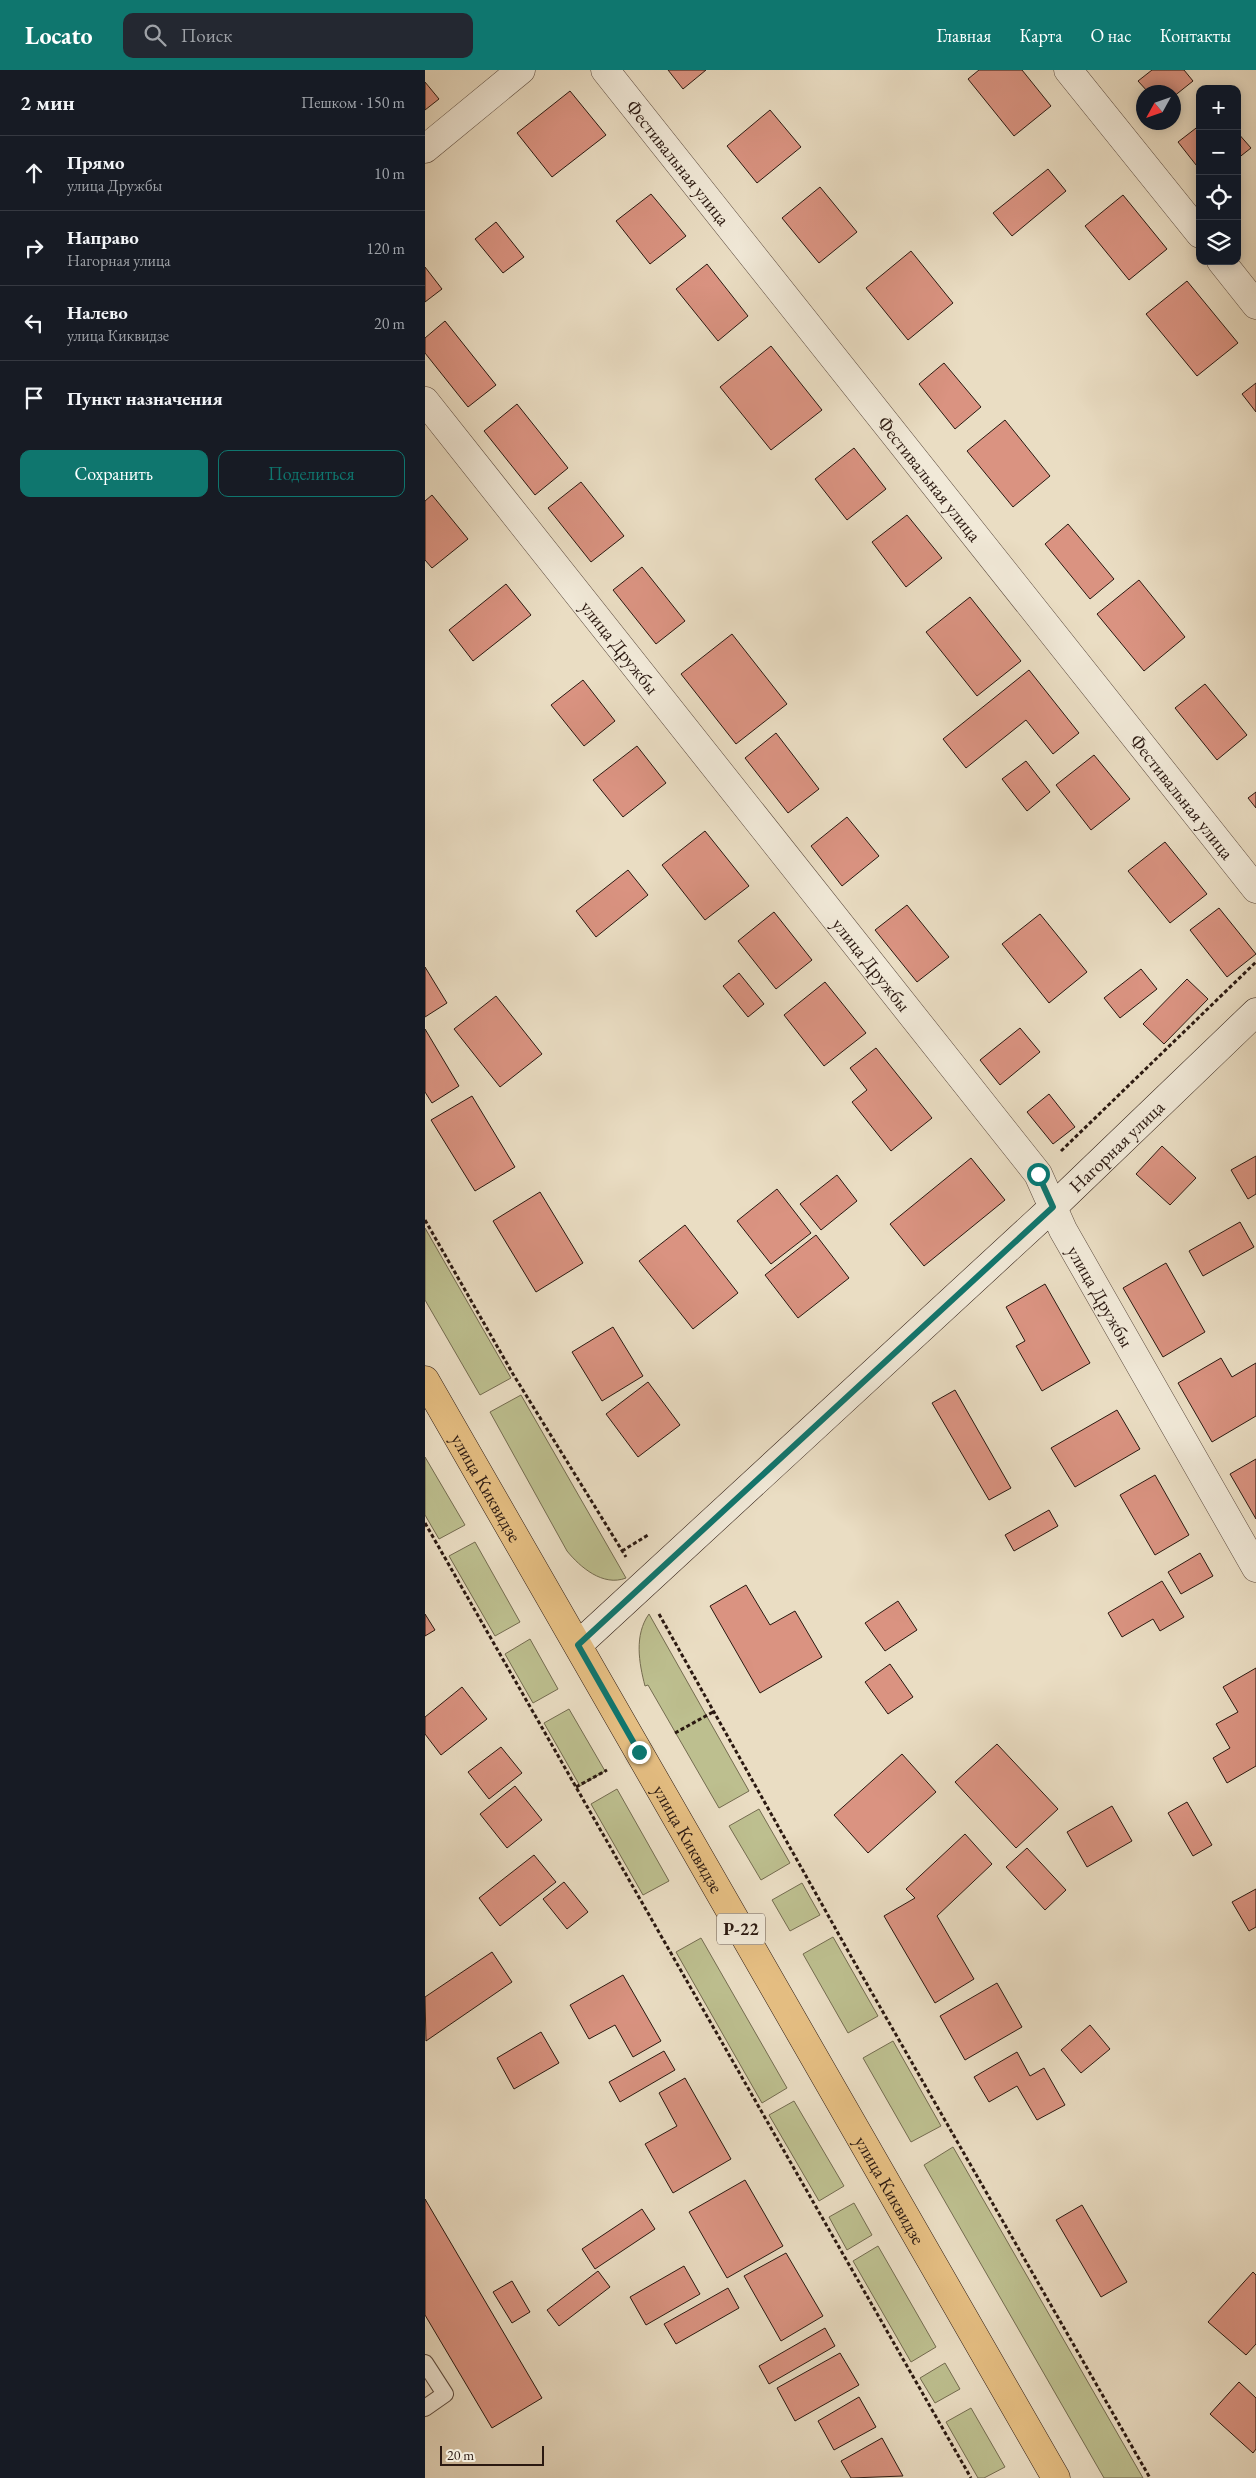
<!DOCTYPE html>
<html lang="ru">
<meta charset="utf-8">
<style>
body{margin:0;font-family:"EB Garamond",serif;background:#242831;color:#f1f3f6}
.controls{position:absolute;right:15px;top:15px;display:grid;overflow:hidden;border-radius:10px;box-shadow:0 2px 12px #0003}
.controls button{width:45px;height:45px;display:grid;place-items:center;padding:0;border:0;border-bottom:1px solid #363941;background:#171b24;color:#f1f3f6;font:25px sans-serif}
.compass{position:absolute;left:711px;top:15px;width:45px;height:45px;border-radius:50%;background:#171b24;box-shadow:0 2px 12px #0003;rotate:230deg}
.scale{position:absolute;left:15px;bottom:12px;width:104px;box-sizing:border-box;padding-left:5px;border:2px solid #2b1911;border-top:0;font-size:14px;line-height:18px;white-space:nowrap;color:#2b1911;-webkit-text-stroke:4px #f1e9d8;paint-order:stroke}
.stop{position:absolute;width:15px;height:15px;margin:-11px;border:4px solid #0f766e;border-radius:50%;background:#fff}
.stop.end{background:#0f766e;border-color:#fff;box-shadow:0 1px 5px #0008}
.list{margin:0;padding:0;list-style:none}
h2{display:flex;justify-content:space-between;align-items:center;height:65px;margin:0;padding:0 20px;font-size:21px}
h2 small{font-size:16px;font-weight:400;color:#9ea1a6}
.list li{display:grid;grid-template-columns:32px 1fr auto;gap:15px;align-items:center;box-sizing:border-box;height:75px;padding:0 20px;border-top:1px solid #363941}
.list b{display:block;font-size:19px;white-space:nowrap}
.list p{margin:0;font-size:16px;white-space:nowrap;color:#9ea1a6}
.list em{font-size:16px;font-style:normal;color:#9ea1a6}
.actions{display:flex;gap:10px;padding:15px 20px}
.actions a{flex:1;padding:11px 0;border:1px solid #0f766e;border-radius:10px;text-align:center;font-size:18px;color:#0f766e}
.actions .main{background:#0f766e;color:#fff}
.icon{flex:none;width:28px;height:28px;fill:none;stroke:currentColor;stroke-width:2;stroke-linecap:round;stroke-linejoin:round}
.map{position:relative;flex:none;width:831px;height:2408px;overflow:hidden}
header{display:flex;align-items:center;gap:30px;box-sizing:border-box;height:70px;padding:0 25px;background:#0f766e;color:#fff}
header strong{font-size:24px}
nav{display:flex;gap:28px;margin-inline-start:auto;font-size:18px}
.search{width:350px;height:45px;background:#242831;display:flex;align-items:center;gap:12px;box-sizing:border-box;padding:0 18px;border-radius:10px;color:#9ea1a6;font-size:19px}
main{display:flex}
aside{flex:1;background:#171b24}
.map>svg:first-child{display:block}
.grass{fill:#bdbf8f;stroke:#746c50}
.building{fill:#da9381;stroke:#2b1911}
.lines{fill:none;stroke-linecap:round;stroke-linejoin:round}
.lane-casing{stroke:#5b4a3e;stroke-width:18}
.street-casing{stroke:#5b4a3e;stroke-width:29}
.secondary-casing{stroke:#2b1911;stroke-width:29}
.primary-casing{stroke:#2b1911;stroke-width:29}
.path{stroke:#2b1911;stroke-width:3;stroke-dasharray:4 2.5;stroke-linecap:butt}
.lane{stroke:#f1e9d8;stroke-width:16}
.street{stroke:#f1e9d8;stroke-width:28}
.secondary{stroke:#f1e9d8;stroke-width:28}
.primary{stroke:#e5be82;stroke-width:28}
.route{stroke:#0f766e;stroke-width:6}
.labels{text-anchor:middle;stroke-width:4;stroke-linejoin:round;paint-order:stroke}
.shield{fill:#f1e9d8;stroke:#66574d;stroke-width:1}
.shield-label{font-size:18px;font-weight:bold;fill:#2b1911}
.street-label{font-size:19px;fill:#2b1911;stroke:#f1e9d8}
</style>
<header>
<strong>Locato</strong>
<div class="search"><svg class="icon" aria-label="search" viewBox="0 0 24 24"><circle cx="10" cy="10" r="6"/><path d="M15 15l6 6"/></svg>Поиск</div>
<nav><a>Главная</a><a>Карта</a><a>О нас</a><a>Контакты</a></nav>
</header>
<main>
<aside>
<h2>2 мин<small>Пешком · 150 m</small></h2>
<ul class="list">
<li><svg class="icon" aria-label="ahead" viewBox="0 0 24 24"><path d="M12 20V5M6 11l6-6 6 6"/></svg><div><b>Прямо</b><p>улица Дружбы</p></div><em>10 m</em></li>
<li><svg class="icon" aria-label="right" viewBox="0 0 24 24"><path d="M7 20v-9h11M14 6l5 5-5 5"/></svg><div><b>Направо</b><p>Нагорная улица</p></div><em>120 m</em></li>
<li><svg class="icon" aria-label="left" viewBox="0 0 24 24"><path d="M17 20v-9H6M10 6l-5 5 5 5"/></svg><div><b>Налево</b><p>улица Киквидзе</p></div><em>20 m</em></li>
<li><svg class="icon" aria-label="arrive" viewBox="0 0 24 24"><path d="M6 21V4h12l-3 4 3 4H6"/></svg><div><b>Пункт назначения</b></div></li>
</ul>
<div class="actions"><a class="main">Сохранить</a><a>Поделиться</a></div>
</aside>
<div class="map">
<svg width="831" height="2408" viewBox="0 0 831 2408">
<rect width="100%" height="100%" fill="#eaddc3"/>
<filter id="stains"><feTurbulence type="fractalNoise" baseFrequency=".004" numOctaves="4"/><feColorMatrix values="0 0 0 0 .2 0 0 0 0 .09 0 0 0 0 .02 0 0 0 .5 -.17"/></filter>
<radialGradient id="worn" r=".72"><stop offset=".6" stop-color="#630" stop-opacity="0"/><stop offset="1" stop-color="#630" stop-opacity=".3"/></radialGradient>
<path class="grass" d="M0,1158L86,1308L55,1325L0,1230Z
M96,1325L201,1508C178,1517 155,1497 142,1481L65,1342Z
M0,1387L40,1455L14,1469L0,1445Z
M50,1472L95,1552L70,1566L24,1486Z
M224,1544L324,1721L294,1738L223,1615L220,1616C214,1593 209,1565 224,1544Z
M105,1569L133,1619L108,1633L80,1584Z
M144,1639L180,1701L155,1716L119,1653Z
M192,1719L244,1811L218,1825L166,1734Z
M334,1739L365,1793L336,1810L304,1756Z
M377,1813L395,1845L365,1861L347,1830Z
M408,1867L453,1946L423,1963L378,1884Z
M276,1868L362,2018L337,2033L251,1882Z
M468,1971L516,2056L486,2072L438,1988Z
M369,2031L419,2116L394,2131L344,2045Z
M528,2077L718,2408H679L499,2095Z
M429,2133L447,2165L422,2180L404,2147Z
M453,2176L511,2277L486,2292L428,2191Z
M520,2293L535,2319L510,2333L495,2308Z
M546,2338L580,2397L559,2408H553L521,2352Z"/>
<path class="building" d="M243,0H281L258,19Z
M554,0H597L626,36L589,66L543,9Z
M727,0H759L768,11L748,27V22H723L713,11Z
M0,12L14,29L0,40Z
M145,21L181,65L127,107L92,63Z
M345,40L376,77L332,113L302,76Z
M775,55V100L753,72Z
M812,62L826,78L812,89Z
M623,99L641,121L587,166L568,143Z
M395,117L432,162L394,193L357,148Z
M226,124L261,166L225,194L191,151Z
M698,125L742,179L704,210L660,156Z
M71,152L99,187L78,203L50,169Z
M486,181L528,233L483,270L441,218Z
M282,194L323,246L293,271L251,219Z
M0,197L17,219L0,232Z
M762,211L813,273L772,306L721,244Z
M20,251L71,315L43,337L0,283V268Z
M346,276L397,340L346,380L295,317Z
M519,293L556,337L530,359L494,314Z
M831,313V342L817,324Z
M92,334L143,398L110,425L59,361Z
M580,350L625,406L588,437L542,381Z
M429,378L461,419L422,450L390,409Z
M156,412L199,466L166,492L123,438Z
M7,425L43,469L7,498L0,490V431Z
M482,445L517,488L481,517L447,472Z
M643,454L689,509L665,529L620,474Z
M217,497L260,551L231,574L188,520Z
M714,510L760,567L719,601L672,544Z
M81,514L106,545L48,591L24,560Z
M545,527L596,591L552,626L501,562Z
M307,564L362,634L311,674L256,604Z
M604,600L654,663L628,684L601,650L541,698L518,669Z
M158,610L190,651L159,676L126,635Z
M780,614L822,665L792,690L750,638Z
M351,663L394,719L363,743L320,688Z
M212,676L241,713L198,747L168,710Z
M669,685L705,729L666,760L631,715Z
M601,691L625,722L602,741L577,709Z
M831,722V738L823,728Z
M422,747L454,786L417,816L386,776Z
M280,761L324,816L280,850L237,795Z
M740,772L782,824L745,853L703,801Z
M203,800L223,825L171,867L151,841Z
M482,835L524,887L492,912L450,860Z
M794,838L831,884L802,907L765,860Z
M349,842L387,890L351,919L313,871Z
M615,844L662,902L624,933L577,874Z
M0,897L22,933L0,947Z
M716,899L732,919L695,948L679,928Z
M314,903L339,934L323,947L298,916Z
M762,909L783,929L739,974L718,954Z
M400,912L441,963L399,996L359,945Z
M71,926L117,984L75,1017L29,959Z
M595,958L615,982L575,1015L555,990Z
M0,959L34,1016L7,1033L0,1022Z
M451,978L507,1048L466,1081L427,1032L442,1020L425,998Z
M624,1024L650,1057L628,1074L602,1042Z
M47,1026L90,1097L50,1121L6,1050Z
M737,1076L771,1108L745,1135L711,1104Z
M831,1086V1124L823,1129L806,1100Z
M546,1088L580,1130L499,1196L465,1154Z
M412,1105L432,1131L396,1160L375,1134Z
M352,1119L386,1163L346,1194L312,1151Z
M115,1122L158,1193L111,1222L68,1151Z
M815,1152L829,1177L778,1206L764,1181Z
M260,1155L313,1223L268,1259L214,1191Z
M391,1165L424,1208L373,1248L340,1205Z
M741,1193L780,1262L738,1287L698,1218Z
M620,1214L665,1293L617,1321L591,1276L600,1271L581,1237Z
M188,1257L218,1306L177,1331L147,1282Z
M796,1288L807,1307L831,1293V1346L787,1372L753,1313Z
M223,1312L255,1355L213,1387L181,1344Z
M530,1320L586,1418L564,1430L507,1333Z
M692,1340L715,1379L650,1417L626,1378Z
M831,1389V1449L805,1404Z
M730,1405L764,1465L730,1485L695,1425Z
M624,1440L633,1456L589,1481L580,1465Z
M775,1483L788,1506L756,1524L743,1502Z
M737,1511L759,1547L735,1561L728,1549L697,1567L683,1543Z
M321,1515L345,1555L370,1541L397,1587L335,1623L285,1536Z
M473,1531L492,1560L460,1581L440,1553Z
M0,1544L10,1560L0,1566Z
M465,1594L488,1627L463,1644L440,1612Z
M831,1598V1696L802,1713L788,1688L805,1678L791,1654L813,1642L798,1617Z
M37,1617L62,1649L16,1685L0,1664V1647Z
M572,1674L633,1739L591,1778L530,1712Z
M76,1677L97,1703L64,1729L43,1702Z
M477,1684L511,1722L443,1783L409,1745Z
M90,1716L117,1750L82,1778L55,1744Z
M762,1732L787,1775L768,1786L743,1743Z
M687,1736L707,1771L662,1797L642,1762Z
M540,1764L567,1794L512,1846L549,1909L510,1933L459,1846L490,1828L481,1819Z
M602,1778L641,1820L620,1840L581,1797Z
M109,1785L131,1812L75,1856L54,1828Z
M139,1812L163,1842L142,1859L118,1829Z
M831,1819V1857L824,1861L807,1832Z
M67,1882L87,1912L1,1971L0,1927Z
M198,1905L236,1971L208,1987L190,1955L164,1969L145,1935Z
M572,1913L597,1957L540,1990L515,1946Z
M665,1955L685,1979L656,2003L636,1980Z
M116,1962L134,1993L89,2019L72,1988Z
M239,1981L250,2000L195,2032L184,2012Z
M592,1982L605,2006L619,1998L640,2035L612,2050L592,2016L564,2032L549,2007Z
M260,2008L306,2089L248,2123L220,2074L252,2056L234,2023Z
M320,2110L358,2176L302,2208L264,2142Z
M0,2129L117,2328L67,2358L0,2245Z
M657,2135L702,2212L676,2227L631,2150Z
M217,2139L230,2159L170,2199L157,2179Z
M361,2183L398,2246L356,2271L319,2206Z
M259,2196L275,2224L221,2255L205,2227Z
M173,2201L185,2217L134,2256L122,2240Z
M828,2202L831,2205V2274L821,2285L783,2252Z
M87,2211L105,2242L87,2253L68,2222Z
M303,2218L314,2238L251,2274L239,2254Z
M400,2258L410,2276L344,2314L334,2296Z
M415,2283L434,2315L370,2351L352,2318Z
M814,2312L831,2328V2379L828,2383L785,2344Z
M434,2327L451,2357L409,2380L393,2351Z
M457,2368L478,2406L426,2408L416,2391Z"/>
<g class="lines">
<g class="lane-casing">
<path id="lane" d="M0,2293L20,2324L0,2338"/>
</g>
<g class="street-casing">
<g id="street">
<path id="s1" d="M180,0L831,819"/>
<path d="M643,0L775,164"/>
<path d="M0,79L96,0"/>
<path d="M796,191L831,235"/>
<path id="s2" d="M0,331L613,1104L638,1160L831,1498"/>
</g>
</g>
<g class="secondary-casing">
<g id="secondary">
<path id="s3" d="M153,1575L628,1137L831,942"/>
</g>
</g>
<g class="primary-casing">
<g id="primary">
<path id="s4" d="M0,1310L631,2408"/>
</g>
</g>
<path class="path" d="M636,1081L831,892
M0,1150L88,1304L201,1487
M0,1453L546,2408
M197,1481L223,1465
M234,1544L427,1888L725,2408
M250,1663L288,1642
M151,1717L182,1700"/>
<use href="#lane" class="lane"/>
<use href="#street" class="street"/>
<use href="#secondary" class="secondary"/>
<use href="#primary" class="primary"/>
</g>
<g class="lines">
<path class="route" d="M214,1682L153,1575L628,1137L613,1104"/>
</g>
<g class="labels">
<rect class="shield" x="292" y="1843.5" width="48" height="31" rx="4"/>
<g class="shield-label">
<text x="316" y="1865">Р-22</text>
</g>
<g class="street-label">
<text dy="7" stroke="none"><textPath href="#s1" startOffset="118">Фестивальная улица</textPath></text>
<text dy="7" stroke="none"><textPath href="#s1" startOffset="522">Фестивальная улица</textPath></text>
<text dy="7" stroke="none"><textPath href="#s2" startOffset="314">улица Дружбы</textPath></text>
<text dy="7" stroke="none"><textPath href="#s1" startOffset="928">Фестивальная улица</textPath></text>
<text dy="7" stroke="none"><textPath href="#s2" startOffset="719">улица Дружбы</textPath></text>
<text dy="7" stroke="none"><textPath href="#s3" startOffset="734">Нагорная улица</textPath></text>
<text dy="7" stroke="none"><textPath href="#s2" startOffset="1124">улица Дружбы</textPath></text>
<text dy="7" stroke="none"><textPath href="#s4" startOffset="124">улица Киквидзе</textPath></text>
<text dy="7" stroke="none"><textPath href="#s4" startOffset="529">улица Киквидзе</textPath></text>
<text dy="7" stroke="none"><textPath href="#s4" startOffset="934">улица Киквидзе</textPath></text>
</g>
</g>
<rect width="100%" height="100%" filter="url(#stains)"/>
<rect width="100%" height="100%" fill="url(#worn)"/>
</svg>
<div class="controls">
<button>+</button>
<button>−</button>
<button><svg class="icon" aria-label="locate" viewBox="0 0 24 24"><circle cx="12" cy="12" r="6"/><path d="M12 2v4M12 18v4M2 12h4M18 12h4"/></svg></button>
<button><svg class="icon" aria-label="layers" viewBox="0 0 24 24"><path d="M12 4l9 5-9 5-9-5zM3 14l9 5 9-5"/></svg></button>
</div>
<svg class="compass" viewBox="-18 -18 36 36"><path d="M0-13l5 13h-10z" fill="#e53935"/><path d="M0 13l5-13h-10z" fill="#9ea1a6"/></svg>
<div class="scale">20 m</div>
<div class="stop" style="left:613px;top:1104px"></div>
<div class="stop end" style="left:214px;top:1682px"></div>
</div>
</main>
